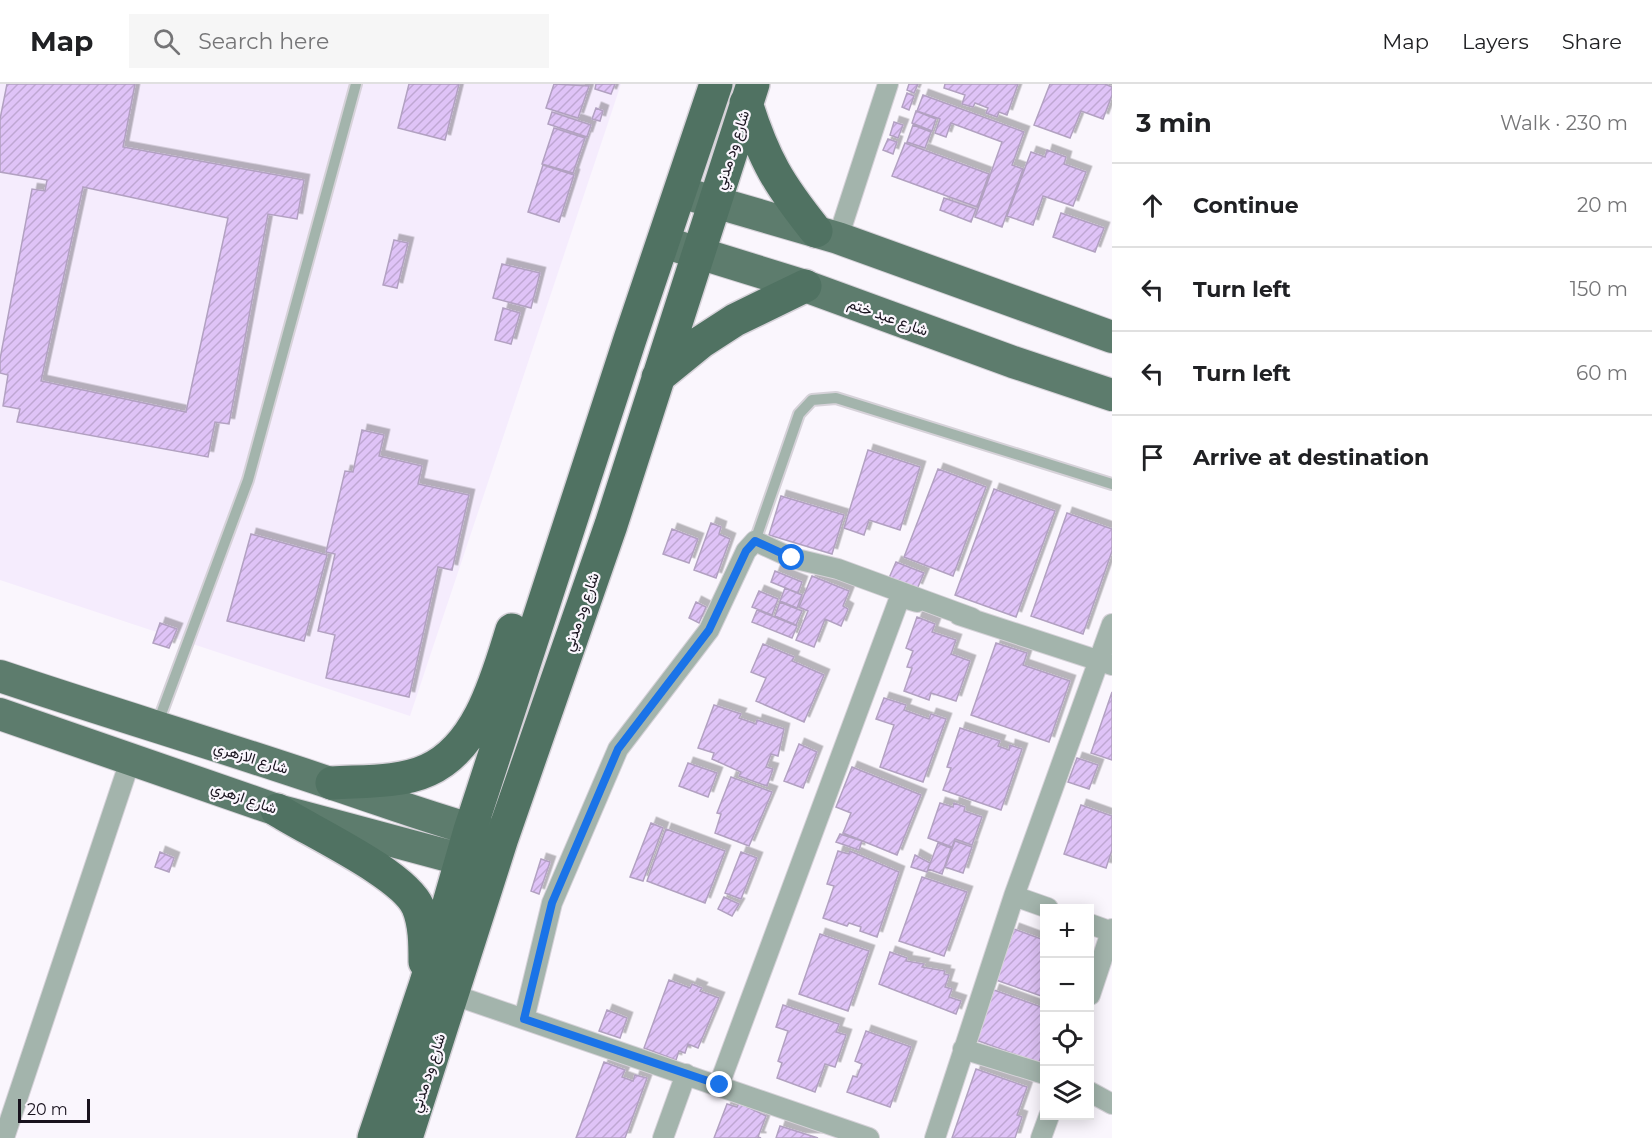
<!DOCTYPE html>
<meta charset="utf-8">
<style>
body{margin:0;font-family:Montserrat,Vazirmatn,sans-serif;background:#f6f6f6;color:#202124}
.controls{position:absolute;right:18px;bottom:18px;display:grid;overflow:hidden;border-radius:0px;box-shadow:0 3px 15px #0003}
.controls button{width:54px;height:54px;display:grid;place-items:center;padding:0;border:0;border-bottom:2px solid #e0e0e0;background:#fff;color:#202124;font:30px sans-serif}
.scale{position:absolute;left:18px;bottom:15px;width:72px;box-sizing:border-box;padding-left:6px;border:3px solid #19131e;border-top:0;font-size:16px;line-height:21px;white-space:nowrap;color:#19131e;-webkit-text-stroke:4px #faf6fd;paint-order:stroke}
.stop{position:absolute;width:18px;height:18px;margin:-14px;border:4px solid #1a73e8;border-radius:50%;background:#fff}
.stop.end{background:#1a73e8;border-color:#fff;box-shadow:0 2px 6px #0008}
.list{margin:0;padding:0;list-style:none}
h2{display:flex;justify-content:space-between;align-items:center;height:78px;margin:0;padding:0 24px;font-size:26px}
h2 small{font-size:20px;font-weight:400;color:#757577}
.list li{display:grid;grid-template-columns:39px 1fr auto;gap:18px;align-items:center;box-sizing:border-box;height:84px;padding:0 24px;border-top:2px solid #e0e0e0}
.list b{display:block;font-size:22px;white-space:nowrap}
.list em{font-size:20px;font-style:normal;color:#757577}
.icon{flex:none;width:33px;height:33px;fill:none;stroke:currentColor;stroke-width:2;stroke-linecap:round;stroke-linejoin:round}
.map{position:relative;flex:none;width:1112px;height:1054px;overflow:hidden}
header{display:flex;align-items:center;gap:36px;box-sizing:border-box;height:84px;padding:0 30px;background:#fff;border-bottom:2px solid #e0e0e0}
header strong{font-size:28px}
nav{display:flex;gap:33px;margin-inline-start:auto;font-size:21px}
.search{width:420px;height:54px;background:#f6f6f6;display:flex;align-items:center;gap:15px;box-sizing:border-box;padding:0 21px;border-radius:0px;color:#757577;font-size:22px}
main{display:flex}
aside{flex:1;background:#fff}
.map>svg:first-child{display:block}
.built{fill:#f5ecfd}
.building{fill:url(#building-hatch);stroke:#b2a1c1;stroke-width:1.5;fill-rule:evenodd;filter:url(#shadow)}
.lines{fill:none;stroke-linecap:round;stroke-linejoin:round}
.service-casing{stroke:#d6d2d9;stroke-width:14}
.minor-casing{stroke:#d6d2d9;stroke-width:22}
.primary-casing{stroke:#d6d2d9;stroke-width:34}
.trunk-casing{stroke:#d6d2d9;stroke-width:36}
.service{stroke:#a3b4ac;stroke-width:10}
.minor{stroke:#a3b4ac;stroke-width:20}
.primary{stroke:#5d7c6d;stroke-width:32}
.trunk{stroke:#507262;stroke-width:33}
.route{stroke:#1a73e8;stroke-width:8}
.labels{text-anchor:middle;stroke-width:4.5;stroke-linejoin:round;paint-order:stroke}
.street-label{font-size:15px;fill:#19131e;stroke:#faf6fd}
</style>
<header>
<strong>Map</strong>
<div class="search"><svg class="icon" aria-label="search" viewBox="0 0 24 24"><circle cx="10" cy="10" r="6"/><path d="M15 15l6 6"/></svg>Search here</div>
<nav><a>Map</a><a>Layers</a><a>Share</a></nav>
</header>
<main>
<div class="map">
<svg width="1112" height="1054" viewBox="0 0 1112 1054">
<defs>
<pattern id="building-hatch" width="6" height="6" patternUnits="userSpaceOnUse" patternTransform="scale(1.5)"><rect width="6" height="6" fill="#dfc3f7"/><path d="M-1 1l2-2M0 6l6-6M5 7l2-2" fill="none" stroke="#bfa7d3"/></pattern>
<filter id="shadow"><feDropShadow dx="5.5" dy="-5.5" stdDeviation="0" flood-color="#0004"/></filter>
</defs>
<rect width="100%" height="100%" fill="#faf6fd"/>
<path class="built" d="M0,0H621L410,632L0,496Z"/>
<path class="building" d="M7,0H135L123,63L304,96L297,135L268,130L229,340L215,338L208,373L17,338L20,325L3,322L8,291L0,289V275L32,105L45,107L47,96L0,88V35ZM83,103L228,134L186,328L41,297Z
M409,0H459L445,56L398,44Z
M554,0L589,2L578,34L546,24Z
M596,0H615L611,10L595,5Z
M909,0H918L914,9L907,6Z
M945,0H1018L1007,31L999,28L997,33L986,29L988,24L975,19L973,23L962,20L965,11L944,4Z
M1050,0H1105L1112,3V11L1103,35L1081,27L1070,54L1034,41Z
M907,9L914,12L909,26L902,23Z
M923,11L1024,48L1012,81L1023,85L1002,143L975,133L1002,58L951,39L946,53L935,49L940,35L917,27Z
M596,24L603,27L600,37L592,35Z
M916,27L936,35L932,47L912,39Z
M552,28L591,41L587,53L548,40Z
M894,38L903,41L898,54L890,51Z
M913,41L931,48L925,64L907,58Z
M554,44L585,54L573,89L542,80Z
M888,55L897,58L893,70L883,66Z
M905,59L989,90L977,123L892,92Z
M1047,66L1066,73L1064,80L1086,88L1073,122L1043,112L1033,141L1007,132L1031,68L1045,73Z
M543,81L574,91L559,138L528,128Z
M944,114L976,125L971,138L940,126Z
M1061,129L1104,144L1095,168L1053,153Z
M394,156L408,159L397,204L383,201Z
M502,180L540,189L531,224L493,214Z
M503,224L520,229L511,260L495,256Z
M362,346L384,351L379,372L422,382L418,400L469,411L452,486L438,483L409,613L326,594L335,551L318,547L335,470L326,468L345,387L353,388Z
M868,366L920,383L900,446L869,436L864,451L844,444Z
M938,385L986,403L953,492L904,473Z
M994,405L1055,427L1016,533L955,511Z
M781,412L844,431L832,470L769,451Z
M1067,429L1112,445V467L1083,550L1031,532Z
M711,439L721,443L719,450L730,455L716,494L694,486Z
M672,445L698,455L689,479L663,470Z
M251,450L327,471L304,557L227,537Z
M896,478L924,489L917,505L889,494Z
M775,487L802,498L798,509L771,498Z
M812,492L849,507L843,522L848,525L841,542L825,535L814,563L796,556L808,527L799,523Z
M785,504L802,511L797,524L780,517Z
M759,507L778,515L772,531L752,523Z
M696,518L706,523L699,539L689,534Z
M780,518L802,527L796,541L775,532Z
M757,526L797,542L792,554L752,538Z
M917,533L935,540L932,548L956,556L951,570L970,577L956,617L931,609L929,616L904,607L912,584L907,583L913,567L906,564Z
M160,539L177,545L169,564L153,559Z
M996,559L1027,569L1023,581L1070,597L1049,658L971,631Z
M763,560L794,573L792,577L824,591L804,638L756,617L766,594L751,588Z
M1112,608V676L1091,669Z
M884,614L906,621L904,626L929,635L931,630L946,635L923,698L880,683L894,641L876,635Z
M714,621L741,630L739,634L756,640L757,636L784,645L778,672L771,670L766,683L773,685L767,702L739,692L741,688L712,675L714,669L698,664Z
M960,644L1000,657L998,662L1009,666L1010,661L1022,665L1001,726L943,706L951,684L947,683Z
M799,660L817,668L803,704L784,697Z
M1077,674L1098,681L1089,705L1068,698Z
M688,679L717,689L708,713L679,702Z
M852,683L921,711L897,771L843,749L851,729L836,723Z
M731,693L772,708L749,762L715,749L721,730L717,729Z
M940,719L953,723L954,719L965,723L964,727L982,733L972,761L955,755L952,763L928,754Z
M1081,721L1112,732V766L1106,784L1064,770Z
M651,739L663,744L643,797L630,793Z
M666,745L725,767L705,819L647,797Z
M840,750L862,757L859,766L836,758Z
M955,757L972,763L963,789L945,783Z
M938,759L951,764L942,790L928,785Z
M838,767L849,770L850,767L899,788L877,853L860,847L861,843L849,839L847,842L823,834L834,802L827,800Z
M160,768L174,774L169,788L155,783Z
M741,768L757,774L741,815L725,809Z
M915,771L930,779L927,788L911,783Z
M541,775L550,778L539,810L531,807Z
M922,793L967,808L944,872L899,857Z
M724,813L739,820L732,832L718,825Z
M1014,845L1044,856V913L996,896Z
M820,850L869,867L848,927L799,910Z
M890,868L907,874L906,877L924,880L922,883L945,887L944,890L949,891L945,903L952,905L949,913L961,917L956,930L879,900Z
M669,896L690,904L692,900L702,904L700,907L719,914L698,964L688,960L685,969L679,967L676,976L644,964Z
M994,906L1044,924V963L1039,979L976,956Z
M783,921L839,940L836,948L846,951L835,983L825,980L815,1008L777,994L782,979L778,977L788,947L776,943Z
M607,926L627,934L620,954L599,947Z
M866,947L911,963L890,1023L847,1008L853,992L857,993L862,980L855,977Z
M604,978L625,986L622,993L633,997L635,991L647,994L625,1054H576Z
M976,985L1027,1003L1017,1031L1022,1033L1015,1054H952Z
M739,1019L766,1032L758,1053L761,1054H714L727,1020L737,1023Z
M780,1042L818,1054H776Z"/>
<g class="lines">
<g class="service-casing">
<path id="service" d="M755,457L799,330L812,316L836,314L1112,400
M157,641L248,396L356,0"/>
</g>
<g class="minor-casing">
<path id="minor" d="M838,154L888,0
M959,531L1112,581
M1014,812L1048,824
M1090,840L1112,848
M454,911L869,1054
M1090,911L1112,845
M524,935L552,819L618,665L709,546L746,467L755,457L792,474L838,485L972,534
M963,965L1044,990
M719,1001L900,513L917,518
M1090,1008L1112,1020
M4,1054L131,674
M663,1054L686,990
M935,1054L1014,812L1112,540
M1041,1054L1049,1032"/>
</g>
<g class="primary-casing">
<path id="primary" d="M680,108L838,154L1112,253
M663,158L805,202L1013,278L1112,311
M0,592C110,629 221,662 330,699C385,717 439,738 496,752
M0,630L277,726L486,782"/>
</g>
<g class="trunk-casing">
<path id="trunk" d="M746,19C764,76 779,101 816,147
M658,293L701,258L735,236L805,202
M332,699C362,697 400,699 428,686C479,663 497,594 512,546
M277,726C310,747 404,790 418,823C425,840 425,860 425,878
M374,1054L426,899L470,746L630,255L716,0
M406,1054L502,754L611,441L753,0"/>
</g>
<use href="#service" class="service"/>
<use href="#minor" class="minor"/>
<use href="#primary" class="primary"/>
<use href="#trunk" class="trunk"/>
</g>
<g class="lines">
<path class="route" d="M720,1001L524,935L552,819L618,665L709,546L746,467L755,457L792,474"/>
</g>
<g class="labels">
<g class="street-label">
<text transform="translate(732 66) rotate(-72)" y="5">شارع ود مدني</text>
<text transform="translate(888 233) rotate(20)" y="5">شارع عبد ختم</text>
<text transform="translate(581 528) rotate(-71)" y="5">شارع ود مدني</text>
<text transform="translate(251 674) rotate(17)" y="5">شارع الازهري</text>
<text transform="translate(244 714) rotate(19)" y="5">شارع ازهري</text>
<text transform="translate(428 989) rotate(-72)" y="5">شارع ود مدني</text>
</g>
</g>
</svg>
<div class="controls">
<button>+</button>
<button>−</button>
<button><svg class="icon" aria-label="locate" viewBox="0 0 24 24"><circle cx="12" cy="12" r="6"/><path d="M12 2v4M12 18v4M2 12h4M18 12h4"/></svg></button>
<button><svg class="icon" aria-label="layers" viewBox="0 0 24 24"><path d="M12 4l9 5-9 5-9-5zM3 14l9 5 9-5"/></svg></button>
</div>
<div class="scale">20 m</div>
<div class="stop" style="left:792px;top:474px"></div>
<div class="stop end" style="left:720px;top:1001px"></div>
</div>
<aside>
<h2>3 min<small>Walk · 230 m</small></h2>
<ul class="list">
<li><svg class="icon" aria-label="ahead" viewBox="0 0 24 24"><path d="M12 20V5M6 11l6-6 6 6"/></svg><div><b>Continue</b></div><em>20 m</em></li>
<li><svg class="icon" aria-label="left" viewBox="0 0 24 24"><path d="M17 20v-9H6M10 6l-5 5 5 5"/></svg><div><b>Turn left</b></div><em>150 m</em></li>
<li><svg class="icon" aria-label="left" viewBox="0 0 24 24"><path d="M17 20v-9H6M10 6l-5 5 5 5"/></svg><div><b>Turn left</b></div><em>60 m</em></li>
<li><svg class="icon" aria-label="arrive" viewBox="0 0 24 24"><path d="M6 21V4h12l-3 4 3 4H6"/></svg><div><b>Arrive at destination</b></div></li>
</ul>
</aside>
</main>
